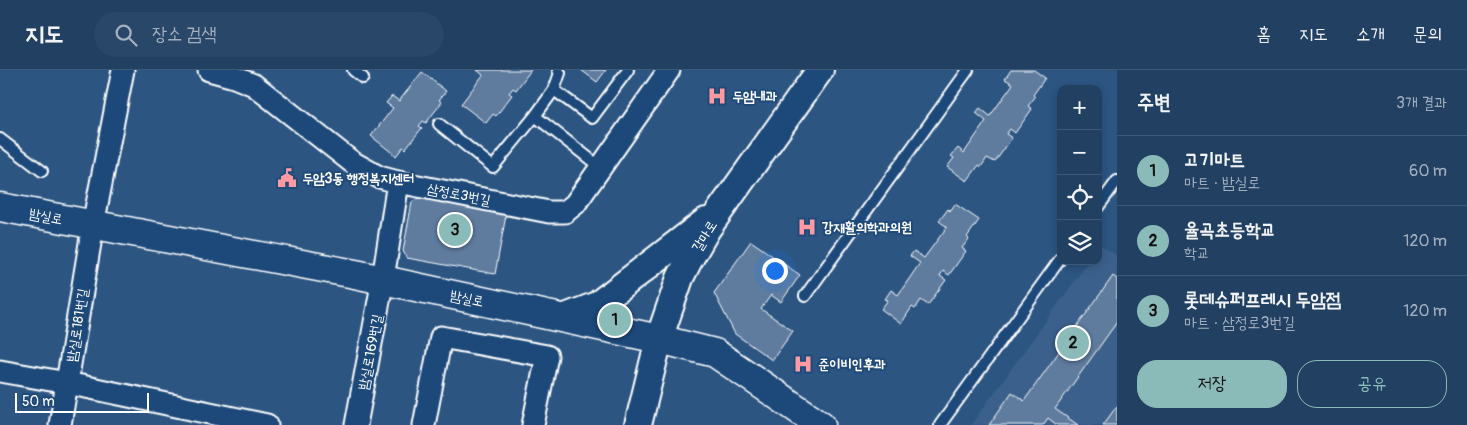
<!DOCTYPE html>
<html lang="ko">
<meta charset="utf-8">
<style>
body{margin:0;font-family:Pangolin,"Poor Story",sans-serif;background:#294768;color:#f1f3f6}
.controls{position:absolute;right:15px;top:15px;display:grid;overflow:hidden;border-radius:10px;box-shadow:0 2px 8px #0003}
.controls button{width:45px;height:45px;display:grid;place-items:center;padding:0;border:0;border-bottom:1px solid #3e5977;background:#214062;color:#f1f3f6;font:25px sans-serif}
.scale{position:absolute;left:15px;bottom:12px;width:134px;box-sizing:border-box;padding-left:5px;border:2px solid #fff;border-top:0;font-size:14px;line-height:18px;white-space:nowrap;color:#fff;-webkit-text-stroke:4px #1f4a7a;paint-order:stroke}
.you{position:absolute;left:774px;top:200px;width:18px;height:18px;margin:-12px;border:4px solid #fff;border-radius:50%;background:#1a73e8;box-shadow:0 0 0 8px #1a73e833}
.badge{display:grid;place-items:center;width:32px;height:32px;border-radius:50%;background:#8bbbb9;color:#111;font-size:16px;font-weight:700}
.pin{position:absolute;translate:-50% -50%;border:2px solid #fff;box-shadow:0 1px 5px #0006}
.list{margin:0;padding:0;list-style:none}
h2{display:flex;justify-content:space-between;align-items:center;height:65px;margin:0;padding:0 20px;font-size:21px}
h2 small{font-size:16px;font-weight:400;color:#a2afbe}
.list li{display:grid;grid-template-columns:32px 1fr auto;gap:15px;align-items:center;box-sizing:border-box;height:70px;padding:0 20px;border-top:1px solid #3e5977}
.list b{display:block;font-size:19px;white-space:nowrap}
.list p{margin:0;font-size:16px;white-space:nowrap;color:#a2afbe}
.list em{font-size:16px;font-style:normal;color:#a2afbe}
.actions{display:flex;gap:10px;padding:15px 20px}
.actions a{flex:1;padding:11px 0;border:1px solid #8bbbb9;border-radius:20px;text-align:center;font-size:18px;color:#8bbbb9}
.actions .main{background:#8bbbb9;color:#111}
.icon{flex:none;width:28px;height:28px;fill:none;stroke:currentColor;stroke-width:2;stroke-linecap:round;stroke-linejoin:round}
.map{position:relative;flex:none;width:1117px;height:355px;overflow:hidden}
header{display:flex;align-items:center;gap:30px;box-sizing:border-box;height:70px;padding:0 25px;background:#214062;border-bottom:1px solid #3e5977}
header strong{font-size:24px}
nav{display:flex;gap:28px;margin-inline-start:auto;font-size:18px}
.search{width:350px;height:45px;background:#294768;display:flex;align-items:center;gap:12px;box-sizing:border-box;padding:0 18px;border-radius:28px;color:#a2afbe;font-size:19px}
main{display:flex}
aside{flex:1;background:#214062}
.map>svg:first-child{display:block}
.built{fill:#3b618b}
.building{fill:#5e7c9f;stroke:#fff}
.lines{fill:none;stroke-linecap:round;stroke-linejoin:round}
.service-casing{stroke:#fff;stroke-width:14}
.minor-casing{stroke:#fff;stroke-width:25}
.tertiary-casing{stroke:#fff;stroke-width:30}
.secondary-casing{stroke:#fff;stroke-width:31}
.service{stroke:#1f4a7a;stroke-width:10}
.minor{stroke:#1f4a7a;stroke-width:21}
.tertiary{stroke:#1f4a7a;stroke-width:26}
.secondary{stroke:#1f4a7a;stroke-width:28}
.labels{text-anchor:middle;stroke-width:4;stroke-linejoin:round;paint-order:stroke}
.poi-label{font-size:14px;font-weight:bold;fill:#fff;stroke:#1f4a7a;text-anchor:start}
.street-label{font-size:14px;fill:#fff;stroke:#1f4a7a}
</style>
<header>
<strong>지도</strong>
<div class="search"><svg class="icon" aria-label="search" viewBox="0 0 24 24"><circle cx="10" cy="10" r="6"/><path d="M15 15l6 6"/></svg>장소 검색</div>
<nav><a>홈</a><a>지도</a><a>소개</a><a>문의</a></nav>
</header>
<main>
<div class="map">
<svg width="1117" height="355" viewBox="0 0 1117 355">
<rect width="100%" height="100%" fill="#2c5582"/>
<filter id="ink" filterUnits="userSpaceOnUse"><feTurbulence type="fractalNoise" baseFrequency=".02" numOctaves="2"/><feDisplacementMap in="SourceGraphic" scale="10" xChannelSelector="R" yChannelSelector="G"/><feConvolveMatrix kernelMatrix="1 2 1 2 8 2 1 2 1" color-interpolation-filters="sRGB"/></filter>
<g filter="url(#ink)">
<path class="built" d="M1101,175L1117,186V355H971L1089,191H1098V178Z"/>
<path class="building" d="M477,0H531L516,20L513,18L509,23L512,25L496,46L493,44L486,53L461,34L483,5Z
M581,0H606L597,12Z
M1011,0H1034L1045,8L1033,25L1035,27L1028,36L1032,39L1015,63L1010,59L1006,64L1012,68L995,92L987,88L981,97L979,95L967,111L947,97L954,88L951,86L958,78L964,83L986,51L976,43L980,38L990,46L1013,14L1005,9Z
M422,2L446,21L439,30L442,32L426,53L423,51L419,56L422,58L405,79L403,77L396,86L371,66L393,38L386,33L392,26L399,31Z
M423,125L507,140L495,204L407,188L403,181L412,132Z
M955,134L979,150L967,167L969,169L962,178L966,181L949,205L943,201L940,206L946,210L928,235L921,230L915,239L912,237L901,254L881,239L888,230L885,229L891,220L898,225L920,193L910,186L914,181L924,188L947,157L939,151L948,139L950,141Z
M751,171L800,205L781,232L771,225L761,239L793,261L772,290L735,264L714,223Z
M1113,206L1117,209V252L1055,339L1078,355H1057L1048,348L1043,355H989L1012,322L1024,331Z
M1117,336V355H1103Z"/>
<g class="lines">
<g class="service-casing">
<path id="service" d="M353,0L363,8
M558,0L560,3L554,20L535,46L600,97
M554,20L592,48L628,0
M439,54L493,97L535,46
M0,69L42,101
M1098,137L1117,111
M805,226L968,0
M940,355L1061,188"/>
</g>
<g class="minor-casing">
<path id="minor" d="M209,0L234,7L254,15L352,92L379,107L398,112L549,142H565L575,134L669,0
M0,301L67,313L267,355
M60,355L93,155L123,0
M356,355L383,209L398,112
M424,355L441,267L547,286L533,355"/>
</g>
<g class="tertiary-casing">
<path id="tertiary" d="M563,248L597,235L706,151
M638,355L659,269L680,208L688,192L707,159L820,0"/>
</g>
<g class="secondary-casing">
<path id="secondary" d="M0,137L355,204L659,269L715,283L821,355"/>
</g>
<use href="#service" class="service"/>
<use href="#minor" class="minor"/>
<use href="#tertiary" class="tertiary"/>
<use href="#secondary" class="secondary"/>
</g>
</g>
<defs>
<g id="hospital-bare" transform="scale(1.5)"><path d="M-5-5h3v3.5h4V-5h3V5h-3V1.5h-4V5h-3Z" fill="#ff9aa2" stroke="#1f4a7a" stroke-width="2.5" paint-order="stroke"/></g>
<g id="civic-bare" transform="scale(1.5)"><path d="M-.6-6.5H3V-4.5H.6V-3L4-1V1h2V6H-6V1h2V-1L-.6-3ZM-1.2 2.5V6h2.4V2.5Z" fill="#ff9aa2" stroke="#1f4a7a" stroke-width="2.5" paint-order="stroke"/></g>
</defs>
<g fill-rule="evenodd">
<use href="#hospital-bare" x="717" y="26"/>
<use href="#civic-bare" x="287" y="108"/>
<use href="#hospital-bare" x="807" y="157"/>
<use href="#hospital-bare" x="803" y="294"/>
</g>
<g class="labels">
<g class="poi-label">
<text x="732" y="31">두암내과</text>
<text x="302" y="113">두암3동 행정복지센터</text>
<text x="822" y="162">강재활의학과의원</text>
<text x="818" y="299">준이비인후과</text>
</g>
<g class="street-label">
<text transform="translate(459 124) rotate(11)" y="5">삼정로3번길</text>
<text transform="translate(46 146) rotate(11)" y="5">밤실로</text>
<text transform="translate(704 166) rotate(-58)" y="5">갈마로</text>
<text transform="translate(467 228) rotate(12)" y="5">밤실로</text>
<text transform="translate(77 255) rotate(-81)" y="5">밤실로181번길</text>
<text transform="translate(370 282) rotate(-79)" y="5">밤실로169번길</text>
</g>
</g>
</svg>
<div class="controls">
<button>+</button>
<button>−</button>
<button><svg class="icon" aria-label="locate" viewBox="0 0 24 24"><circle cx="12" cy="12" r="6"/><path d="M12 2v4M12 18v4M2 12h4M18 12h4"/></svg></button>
<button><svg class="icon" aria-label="layers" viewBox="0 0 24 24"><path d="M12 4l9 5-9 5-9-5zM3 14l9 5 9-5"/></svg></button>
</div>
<div class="scale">50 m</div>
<div class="you"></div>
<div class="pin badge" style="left:615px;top:250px">1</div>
<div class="pin badge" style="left:1073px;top:273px">2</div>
<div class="pin badge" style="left:455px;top:160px">3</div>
</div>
<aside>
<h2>주변<small>3개 결과</small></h2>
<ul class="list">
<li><span class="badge">1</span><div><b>고기마트</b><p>마트 · 밤실로</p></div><em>60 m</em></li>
<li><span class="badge">2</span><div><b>율곡초등학교</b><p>학교</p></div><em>120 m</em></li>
<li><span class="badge">3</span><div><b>롯데슈퍼프레시 두암점</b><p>마트 · 삼정로3번길</p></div><em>120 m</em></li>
</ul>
<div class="actions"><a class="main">저장</a><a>공유</a></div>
</aside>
</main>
